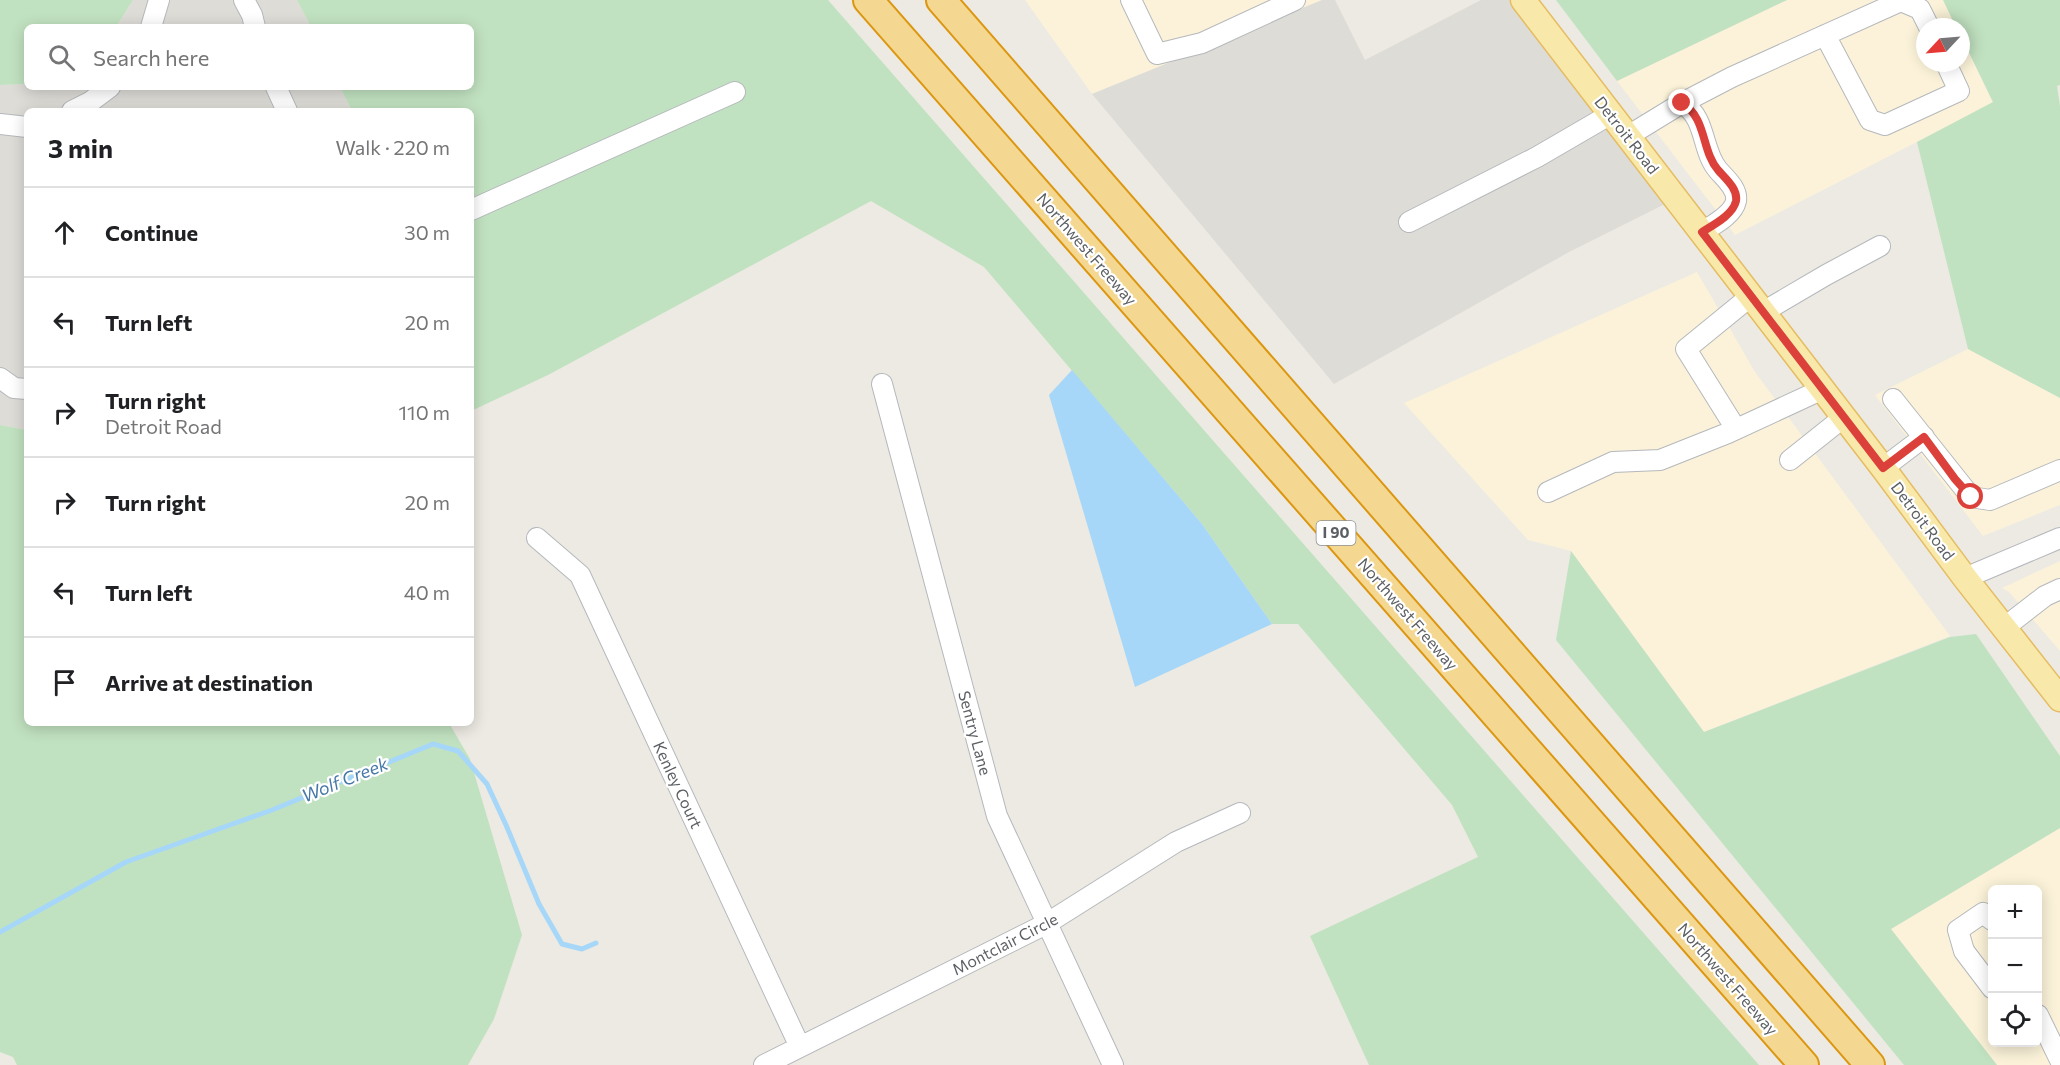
<!DOCTYPE html>
<meta charset="utf-8">
<style>
body{margin:0;font-family:Commissioner,sans-serif;background:#f2f2f2;color:#202124}
.controls{position:absolute;right:18px;bottom:18px;display:grid;overflow:hidden;border-radius:9px;box-shadow:0 3px 15px #0003}
.controls button{width:54px;height:54px;display:grid;place-items:center;padding:0;border:0;border-bottom:2px solid #e0e0e0;background:#fff;color:#202124;font:30px sans-serif}
.compass{position:absolute;left:1916px;top:18px;width:54px;height:54px;border-radius:50%;background:#fff;box-shadow:0 3px 15px #0003;rotate:244deg}
.stop{position:absolute;width:18px;height:18px;margin:-14px;border:4px solid #db413a;border-radius:50%;background:#fff}
.stop.end{background:#db413a;border-color:#fff;box-shadow:0 2px 6px #0008}
.list{margin:0;padding:0;list-style:none}
h2{display:flex;justify-content:space-between;align-items:center;height:78px;margin:0;padding:0 24px;font-size:26px}
h2 small{font-size:20px;font-weight:400;color:#757577}
.list li{display:grid;grid-template-columns:39px 1fr auto;gap:18px;align-items:center;box-sizing:border-box;height:90px;padding:0 24px;border-top:2px solid #e0e0e0}
.list b{display:block;font-size:22px;white-space:nowrap}
.list p{margin:0;font-size:20px;white-space:nowrap;color:#757577}
.list em{font-size:20px;font-style:normal;color:#757577}
.icon{flex:none;width:33px;height:33px;fill:none;stroke:currentColor;stroke-width:2;stroke-linecap:round;stroke-linejoin:round}
.map{position:relative;flex:none;width:2060px;height:1065px;overflow:hidden}
.search{position:absolute;background:#fff;box-shadow:0 3px 15px #0003;left:24px;top:24px;width:450px;height:66px;display:flex;align-items:center;gap:15px;box-sizing:border-box;padding:0 21px;border-radius:9px;color:#757577;font-size:22px}
.panel{position:absolute;background:#fff;box-shadow:0 3px 15px #0003;left:24px;top:108px;width:450px;height:618px;border-radius:9px}
.map>svg:first-child{display:block}
.commercial{fill:#fbf2d9;fill-rule:evenodd}
.industrial{fill:#dedcd7}
.green{fill:#c1e2c0}
.water{fill:#a7d7f8}
.lines{fill:none;stroke-linecap:round;stroke-linejoin:round}
.stream{stroke:#a7d7f8;stroke-width:5}
.minor-casing{stroke:#b5b8bc;stroke-width:22}
.major-casing{stroke:#e5bc62;stroke-width:27}
.highway-casing{stroke:#dc9712;stroke-width:32}
.minor{stroke:#fff;stroke-width:20}
.major{stroke:#f8e9ab;stroke-width:24}
.highway{stroke:#f4d891;stroke-width:28}
.route{stroke:#db413a;stroke-width:8}
.labels{text-anchor:middle;stroke-width:4.5;stroke-linejoin:round;paint-order:stroke}
.shield{fill:#fff;stroke:#8c8e91;stroke-width:1.5}
.shield-label{font-size:15px;font-weight:bold;fill:#5b5e62}
.street-label{font-size:16px;fill:#5b5e62;stroke:#fff}
.water-label{font-size:18px;font-style:italic;fill:#4678a8;stroke:#fff}
</style>
<div class="map">
<svg width="2060" height="1065" viewBox="0 0 2060 1065">
<rect width="100%" height="100%" fill="#eceae2"/>
<path class="commercial" d="M1025,0H1322L1092,94Z
M1787,0H1943L1956,27H1925V63H1961V36L1993,103L1735,235L1617,81Z
M1697,272L1755,372L1950,636L1704,732L1571,551L1528,540L1404,403Z
M1968,349L2060,398V505L1983,536L1875,395Z
M2060,561V651L2009,592L2002,588Z
M2060,828V1065H1997L1891,929ZM1992,890H2038V1042H1992Z"/>
<path class="industrial" d="M133,0H297L311,27H116Z
M1322,0H1335L1365,60L1481,0H1511L1665,204L1569,252L1334,384L1092,94Z
M27,84V87H340L352,111H27V430L0,425V85Z"/>
<path class="green" d="M0,0H133L116,27H27V84L0,85Z
M297,0H828L1759,1065H1369L1310,936L1478,857L1452,805L1298,624H1272L1202,524L984,267L871,201L548,375L471,411V111H352L340,87H471V27H311Z
M1556,0H1787L1617,81Z
M1943,0H2060V85L2057,86L2060,106V398L1968,349L1917,142L1993,102L1961,36V27H1956Z
M0,425L27,430V723H449L470,759L522,935L494,1019L468,1065H17L13,1057L0,1052Z
M1571,551L1704,732L1950,637L1976,634L2060,756V828L1891,929L1997,1065H1904L1556,640Z"/>
<path class="water" d="M1072,370L1202,524L1272,624L1135,687L1049,395Z"/>
<g class="lines">
<path class="stream" d="M0,932L126,862L272,810L433,744L458,751L487,784L506,825L539,904L562,944L582,949L596,943"/>
<g class="minor-casing">
<path id="minor" d="M244,0L252,15L255,27
M1131,0L1157,54L1202,43L1295,0
M151,27L159,0
M1825,35L1870,120L1885,125L1959,91L1946,63
M276,87L287,111
M1682,103L1732,77L1901,1L1920,9L1929,27
M72,111L90,102L110,87
M0,124L27,127
M1628,136L1682,103C1707,118 1701,150 1718,170C1726,179 1738,189 1736,201C1733,215 1713,225 1702,232
M471,210L735,92
M1409,222L1537,157L1611,114
M1763,312L1826,275L1880,246
M0,378L14,388L27,389
M882,384L997,816L1113,1065
M1893,399L1971,497L1990,500L2060,470
M1736,429L1686,349L1751,296
M1790,460L1844,417
M1883,468L1924,437
M1548,492L1613,462L1660,460L1728,433L1823,389
M537,538L580,575L800,1047
M1965,578L2060,538
M2005,627L2045,596L2060,589
M1992,920L1983,913L1958,930L1964,951L1992,988
M2038,1015L2060,1060
M764,1065L1046,924L1176,842L1240,813"/>
</g>
<g class="major-casing">
<path id="major" d="M1523,0L1883,468L1965,578L2060,699"/>
</g>
<g class="highway-casing">
<path id="highway" d="M868,0L1804,1065
M941,0L1870,1065"/>
</g>
<use href="#minor" class="minor"/>
<use href="#major" class="major"/>
<use href="#highway" class="highway"/>
</g>
<g class="lines">
<path class="route" d="M1682,103C1707,118 1701,150 1718,170C1726,179 1738,189 1736,201C1733,215 1713,225 1702,232L1883,468L1924,437L1955,479L1971,497"/>
</g>
<g class="labels">
<rect class="shield" x="1316.5" y="521" width="39" height="24" rx="4.5"/>
<g class="shield-label">
<text x="1336" y="538">I 90</text>
</g>
<g class="street-label">
<text transform="translate(1627 135) rotate(52)" y="6">Detroit Road</text>
<text transform="translate(1087 249) rotate(49)" y="6">Northwest Freeway</text>
<text transform="translate(1923 521) rotate(53)" y="6">Detroit Road</text>
<text transform="translate(1408 614) rotate(49)" y="6">Northwest Freeway</text>
<text transform="translate(975 733) rotate(75)" y="6">Sentry Lane</text>
<text transform="translate(678 785) rotate(65)" y="6">Kenley Court</text>
<text transform="translate(1005 944) rotate(-27)" y="6">Montclair Circle</text>
<text transform="translate(1728 979) rotate(49)" y="6">Northwest Freeway</text>
</g>
<g class="water-label">
<text transform="translate(345 780) rotate(-22)" y="6">Wolf Creek</text>
</g>
</g>
</svg>
<div class="controls">
<button>+</button>
<button>−</button>
<button><svg class="icon" aria-label="locate" viewBox="0 0 24 24"><circle cx="12" cy="12" r="6"/><path d="M12 2v4M12 18v4M2 12h4M18 12h4"/></svg></button>
</div>
<svg class="compass" viewBox="-18 -18 36 36"><path d="M0-13l5 13h-10z" fill="#e53935"/><path d="M0 13l5-13h-10z" fill="#757577"/></svg>
<div class="stop" style="left:1971px;top:497px"></div>
<div class="stop end" style="left:1682px;top:103px"></div>
<div class="search"><svg class="icon" aria-label="search" viewBox="0 0 24 24"><circle cx="10" cy="10" r="6"/><path d="M15 15l6 6"/></svg>Search here</div>
<section class="panel">
<h2>3 min<small>Walk · 220 m</small></h2>
<ul class="list">
<li><svg class="icon" aria-label="ahead" viewBox="0 0 24 24"><path d="M12 20V5M6 11l6-6 6 6"/></svg><div><b>Continue</b></div><em>30 m</em></li>
<li><svg class="icon" aria-label="left" viewBox="0 0 24 24"><path d="M17 20v-9H6M10 6l-5 5 5 5"/></svg><div><b>Turn left</b></div><em>20 m</em></li>
<li><svg class="icon" aria-label="right" viewBox="0 0 24 24"><path d="M7 20v-9h11M14 6l5 5-5 5"/></svg><div><b>Turn right</b><p>Detroit Road</p></div><em>110 m</em></li>
<li><svg class="icon" aria-label="right" viewBox="0 0 24 24"><path d="M7 20v-9h11M14 6l5 5-5 5"/></svg><div><b>Turn right</b></div><em>20 m</em></li>
<li><svg class="icon" aria-label="left" viewBox="0 0 24 24"><path d="M17 20v-9H6M10 6l-5 5 5 5"/></svg><div><b>Turn left</b></div><em>40 m</em></li>
<li><svg class="icon" aria-label="arrive" viewBox="0 0 24 24"><path d="M6 21V4h12l-3 4 3 4H6"/></svg><div><b>Arrive at destination</b></div></li>
</ul>
</section>
</div>
